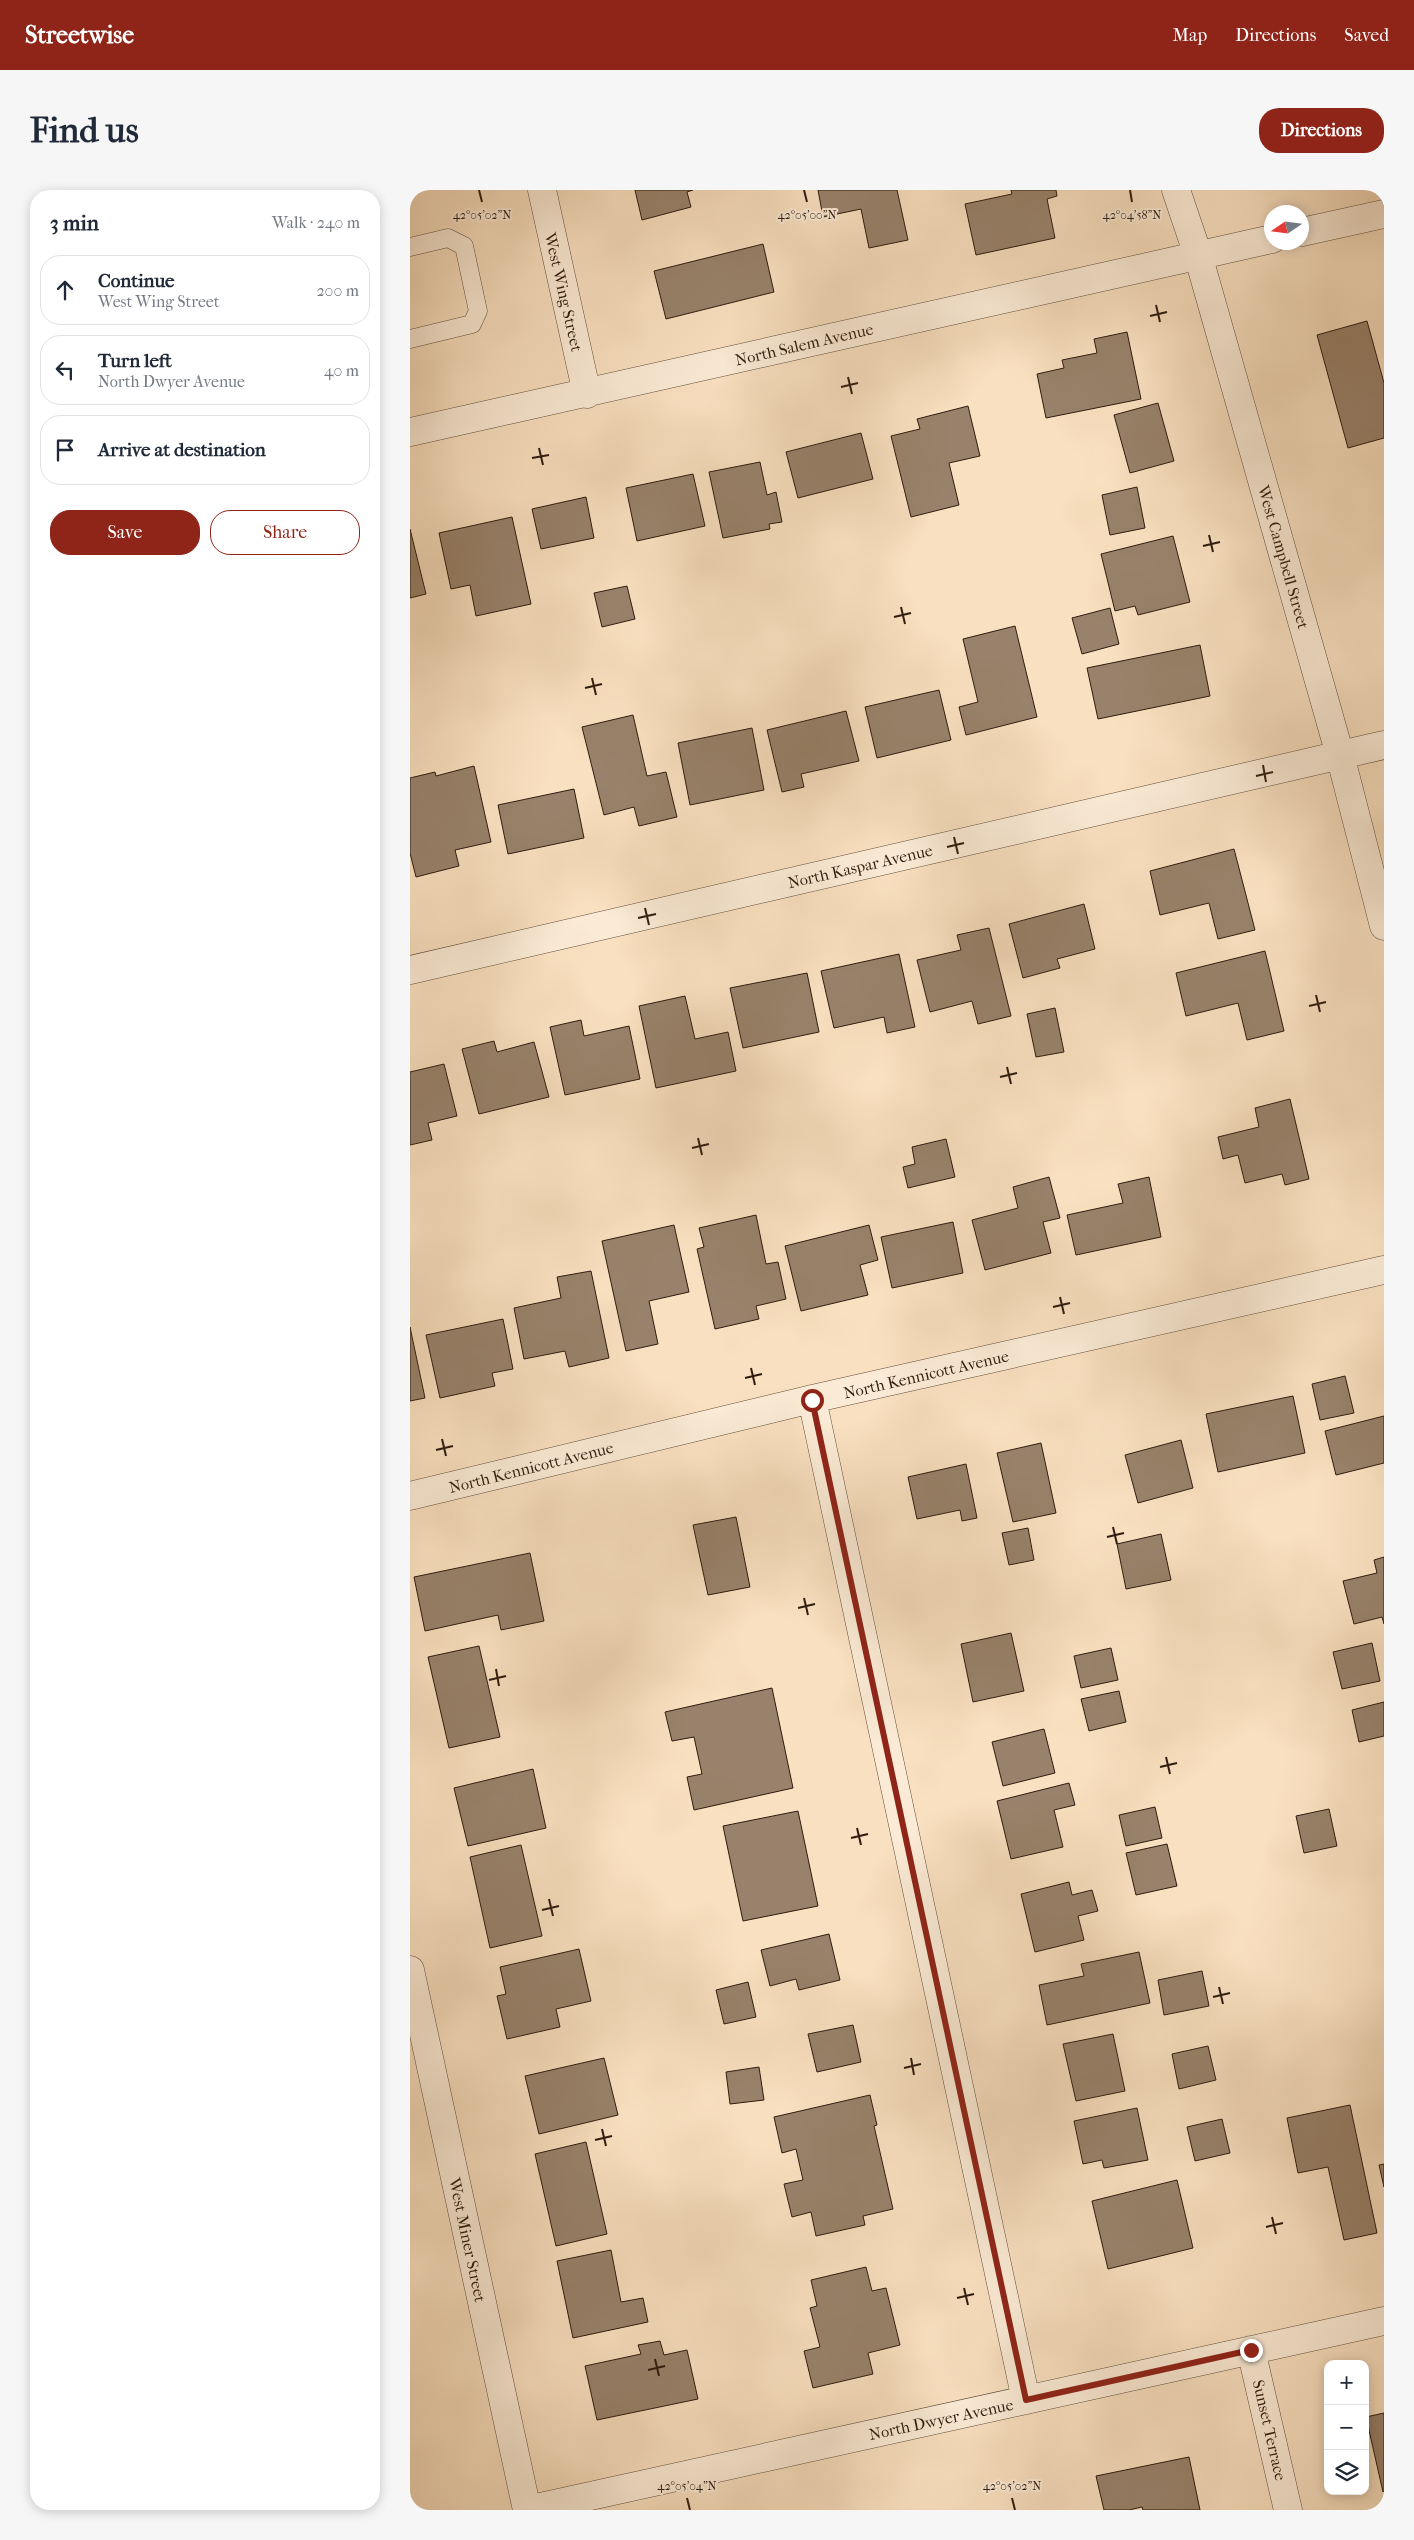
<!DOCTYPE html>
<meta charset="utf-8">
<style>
body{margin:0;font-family:"IM FELL French Canon",serif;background:#f6f6f7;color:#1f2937}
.controls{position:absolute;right:15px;bottom:15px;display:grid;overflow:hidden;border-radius:10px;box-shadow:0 2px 12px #0003}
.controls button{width:45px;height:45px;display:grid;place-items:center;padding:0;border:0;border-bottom:1px solid #e0e1e3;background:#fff;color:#1f2937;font:25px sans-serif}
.compass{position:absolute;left:854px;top:15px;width:45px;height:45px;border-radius:50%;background:#fff;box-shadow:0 2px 12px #0003;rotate:257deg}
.stop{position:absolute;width:15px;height:15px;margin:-11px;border:4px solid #8f2418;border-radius:50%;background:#fff}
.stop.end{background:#8f2418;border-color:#fff;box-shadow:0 1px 5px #0008}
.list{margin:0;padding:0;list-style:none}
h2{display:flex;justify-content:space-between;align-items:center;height:65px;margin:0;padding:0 20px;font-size:21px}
h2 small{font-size:16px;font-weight:400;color:#747a83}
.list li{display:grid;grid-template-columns:32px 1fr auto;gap:15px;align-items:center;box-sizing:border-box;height:70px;margin:0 10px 10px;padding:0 10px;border:1px solid #e0e1e3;border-radius:20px}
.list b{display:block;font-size:19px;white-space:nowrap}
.list p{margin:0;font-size:16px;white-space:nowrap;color:#747a83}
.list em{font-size:16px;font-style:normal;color:#747a83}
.actions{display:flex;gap:10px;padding:15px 20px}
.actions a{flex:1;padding:11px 0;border:1px solid #8f2418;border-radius:20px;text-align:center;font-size:18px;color:#8f2418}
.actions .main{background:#8f2418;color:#fff}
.icon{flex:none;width:28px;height:28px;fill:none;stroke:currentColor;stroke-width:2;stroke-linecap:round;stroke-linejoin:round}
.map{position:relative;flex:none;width:974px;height:2320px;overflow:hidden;border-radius:20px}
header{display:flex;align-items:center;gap:30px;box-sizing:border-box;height:70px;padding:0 25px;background:#8f2418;color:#fff}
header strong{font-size:24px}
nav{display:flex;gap:28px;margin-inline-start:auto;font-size:18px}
.intro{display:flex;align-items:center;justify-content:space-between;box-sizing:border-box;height:120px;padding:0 30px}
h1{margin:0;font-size:35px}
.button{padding:12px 22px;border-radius:20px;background:#8f2418;color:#fff;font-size:18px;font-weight:700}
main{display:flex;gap:30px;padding:0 30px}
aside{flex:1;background:#fff;border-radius:20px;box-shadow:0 2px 12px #0003}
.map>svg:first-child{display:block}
.building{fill:#98826b;stroke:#2e1c0f}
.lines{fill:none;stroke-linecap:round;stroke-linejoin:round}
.lane-casing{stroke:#614d3b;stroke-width:19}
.street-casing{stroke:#614d3b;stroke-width:29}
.lane{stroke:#fbebd6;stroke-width:18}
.street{stroke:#fbebd6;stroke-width:28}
.route{stroke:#8f2418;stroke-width:6}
.ticks{fill:none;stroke:#2e1c0f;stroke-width:2}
.labels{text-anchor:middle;stroke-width:4;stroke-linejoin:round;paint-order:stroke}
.street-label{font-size:16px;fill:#2e1c0f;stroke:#fbebd6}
.ticks-label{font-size:12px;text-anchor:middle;fill:#2e1c0f;stroke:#fbebd6;stroke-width:4;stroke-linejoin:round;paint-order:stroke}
</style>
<header>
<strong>Streetwise</strong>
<nav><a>Map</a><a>Directions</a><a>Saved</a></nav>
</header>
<div class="intro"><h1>Find us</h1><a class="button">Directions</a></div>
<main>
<aside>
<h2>3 min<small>Walk · 240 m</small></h2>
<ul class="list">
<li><svg class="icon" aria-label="ahead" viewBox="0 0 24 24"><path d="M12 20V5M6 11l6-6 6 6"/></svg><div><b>Continue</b><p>West Wing Street</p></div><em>200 m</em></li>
<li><svg class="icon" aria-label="left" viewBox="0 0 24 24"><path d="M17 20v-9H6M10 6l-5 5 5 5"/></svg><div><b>Turn left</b><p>North Dwyer Avenue</p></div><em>40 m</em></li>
<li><svg class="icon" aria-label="arrive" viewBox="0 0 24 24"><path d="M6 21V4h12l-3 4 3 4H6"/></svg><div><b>Arrive at destination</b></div></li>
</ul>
<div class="actions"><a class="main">Save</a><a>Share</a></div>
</aside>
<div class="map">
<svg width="974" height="2320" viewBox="0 0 974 2320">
<rect width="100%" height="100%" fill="#f9e0c0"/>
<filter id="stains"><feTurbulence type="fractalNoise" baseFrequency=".004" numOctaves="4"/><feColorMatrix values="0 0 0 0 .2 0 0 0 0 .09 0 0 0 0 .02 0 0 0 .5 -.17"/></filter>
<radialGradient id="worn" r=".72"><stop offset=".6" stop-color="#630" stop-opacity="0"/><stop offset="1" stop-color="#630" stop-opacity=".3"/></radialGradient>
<path class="building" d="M225,0H283L277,2L281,17L232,30Z
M408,0H487L498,50L459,58L451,19L413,27Z
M601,0H646L647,6L637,9L645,48L566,65L555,14L602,4Z
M353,54L364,102L256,129L244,81Z
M957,131L974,193V248L938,258L907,145Z
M717,142L731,209L636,228L627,184L654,178L652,170L687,163L684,149Z
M748,213L764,271L720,283L704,225Z
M558,216L570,266L539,273L549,315L501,327L481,246L510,239L507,229Z
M451,243L463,289L388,308L376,262Z
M350,272L357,305L366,302L372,332L359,334L360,339L313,348L299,282Z
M283,284L295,336L227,351L216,298Z
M727,297L735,338L700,345L692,305Z
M176,307L184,348L131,359L122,319Z
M102,327L121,414L66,426L60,395L41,399L29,343Z
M0,339L16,404L0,408Z
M763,346L780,412L728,425L725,416L705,421L691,364Z
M217,396L225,429L192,437L184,403Z
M700,418L709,454L672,464L662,428Z
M605,436L627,527L556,545L549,517L568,512L553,449Z
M790,455L800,506L688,529L677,478Z
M529,500L541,550L467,568L455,517Z
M436,521L449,571L391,584L394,597L372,602L357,540Z
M223,525L237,586L256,582L267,627L229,636L224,617L194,625L172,537Z
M342,538L354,600L280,615L268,553Z
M64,576L81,652L45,660L49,676L6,687L0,663V588L25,582L26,586Z
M164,599L174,648L98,664L88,615Z
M824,659L845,740L808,749L799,713L750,725L740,681Z
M674,714L685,759L647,769L650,778L613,788L599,734Z
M579,738L601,826L568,834L562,811L520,822L507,770L551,760L547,745Z
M855,761L874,841L837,850L828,813L776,826L766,783Z
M489,764L505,837L477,843L474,827L424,838L411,781Z
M397,783L409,842L333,858L320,798Z
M275,806L285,849L318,842L326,881L246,898L229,816Z
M645,818L654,862L626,867L617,824Z
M171,830L174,846L219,836L230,889L155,905L140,837Z
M84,851L87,862L124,852L139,907L69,924L52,859Z
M34,874L47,926L18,933L22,950L0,955V882Z
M880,909L899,989L875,995L872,984L835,993L828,965L813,969L808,947L849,937L845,918Z
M536,949L545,987L498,998L493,977L505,974L502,957Z
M639,987L650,1028L633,1032L641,1063L575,1080L562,1030L608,1018L603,997Z
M739,987L751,1047L666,1065L657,1025L713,1013L708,994Z
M346,1025L356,1074L368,1072L376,1109L346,1116L349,1129L305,1139L287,1059L294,1057L289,1038Z
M543,1032L553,1083L482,1098L471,1047Z
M264,1035L279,1102L239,1111L248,1154L216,1161L192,1051Z
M459,1035L468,1070L450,1075L458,1105L391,1121L375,1056Z
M181,1081L199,1168L159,1177L155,1161L114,1169L104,1118L151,1108L147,1087Z
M93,1129L103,1179L82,1183L85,1196L30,1208L16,1145Z
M0,1137L15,1208L0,1211Z
M935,1186L944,1223L910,1230L902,1194Z
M883,1206L895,1263L808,1282L796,1224Z
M974,1226V1273L926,1285L915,1241Z
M771,1250L783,1298L728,1313L715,1265Z
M631,1253L646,1323L603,1332L587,1263Z
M556,1274L567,1328L552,1331L550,1320L507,1329L498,1287Z
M326,1327L340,1397L298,1405L283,1335Z
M618,1338L624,1370L599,1375L592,1343Z
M751,1344L761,1390L716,1399L707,1354Z
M120,1363L134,1431L91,1440L88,1425L15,1441L4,1387Z
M974,1367V1434L972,1427L944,1434L933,1391L967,1383L964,1370Z
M601,1443L614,1501L563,1512L551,1454Z
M962,1453L970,1491L932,1499L923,1462Z
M69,1456L90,1547L39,1558L18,1467Z
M701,1458L708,1490L671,1498L664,1466Z
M362,1498L383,1598L284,1620L277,1587L292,1584L284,1547L262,1551L255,1522Z
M709,1501L716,1532L679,1541L671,1509Z
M974,1512V1546L949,1552L942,1520Z
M634,1539L645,1583L593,1596L582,1552Z
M123,1579L136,1638L58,1656L44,1598Z
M659,1593L665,1615L644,1620L653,1657L601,1669L587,1611Z
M745,1617L752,1648L716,1656L709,1625Z
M919,1619L927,1656L894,1663L886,1626Z
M388,1621L408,1716L333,1731L313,1636Z
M757,1654L767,1696L726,1705L716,1663Z
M111,1655L132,1746L80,1758L60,1667Z
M659,1692L662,1705L682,1700L688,1721L668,1726L674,1750L625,1762L611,1704Z
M419,1744L430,1790L389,1800L386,1789L360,1796L351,1760Z
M169,1759L181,1811L146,1819L150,1837L97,1849L87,1806L96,1804L90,1777Z
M729,1762L740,1813L637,1835L629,1795L674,1786L671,1774Z
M792,1781L799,1816L754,1825L748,1790Z
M338,1792L346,1827L314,1834L306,1800Z
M443,1835L451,1872L407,1882L398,1844Z
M703,1844L715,1901L666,1911L653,1854Z
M798,1856L806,1890L769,1899L762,1864Z
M194,1868L208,1925L129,1944L115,1886Z
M349,1877L354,1910L320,1914L316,1882Z
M460,1905L467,1935L464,1936L483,2019L453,2026L455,2035L406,2046L401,2022L382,2027L374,1994L393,1990L386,1959L372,1963L364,1927Z
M940,1915L967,2043L934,2050L918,1977L888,1983L877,1928Z
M727,1918L738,1970L694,1978L692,1970L673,1974L664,1931Z
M812,1929L820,1963L785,1971L777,1937Z
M176,1952L197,2044L146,2056L125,1964Z
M974,1974V1997L969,1975Z
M767,1990L783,2058L698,2079L682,2011Z
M201,2060L211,2112L233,2108L238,2132L163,2148L147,2071Z
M456,2077L462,2101L476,2098L490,2155L458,2163L463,2184L403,2198L394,2161L410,2157L400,2118L407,2116L401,2090Z
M250,2151L254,2165L277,2160L288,2209L187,2230L175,2176L231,2164L228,2155Z
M974,2223V2301L973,2302L956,2227Z
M779,2267L790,2320H733L732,2317L719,2320H694L686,2286Z"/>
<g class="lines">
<g class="lane-casing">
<path id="lane" d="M0,57L38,48L54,56L68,121L62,134L0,149"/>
</g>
<g class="street-casing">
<path id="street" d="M132,0L177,204
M766,0L788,65L930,565L974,736
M892,42L974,24
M0,242L862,49
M0,780L974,555
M402,1209L616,2210
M0,1306L402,1209L974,1080
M0,1780L117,2320
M841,2160L878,2320
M117,2320L974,2131"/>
</g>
<use href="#lane" class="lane"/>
<use href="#street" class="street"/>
</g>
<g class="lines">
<path class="route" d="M402,1210L616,2210L841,2160"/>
</g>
<path class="ticks" d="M69,0L72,12M394,0L397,12M720,0L722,12M746,115L750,132M740,126L757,122M438,187L442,204M431,197L448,193M129,258L133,275M122,268L139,265M799,345L803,362M793,356L810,352M491,417L495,434M484,427L501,423M182,488L186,505M175,498L192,494M853,575L856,592M846,586L863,582M544,647L548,664M537,657L554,653M235,718L239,735M228,728L246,724M906,805L910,822M899,816L916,812M597,877L601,894M590,887L607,883M288,948L292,965M282,958L299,954M650,1107L654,1124M643,1117L660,1113M341,1178L345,1195M335,1188L352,1184M32,1249L36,1266M26,1260L43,1256M703,1337L707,1354M697,1347L714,1343M394,1408L398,1425M388,1418L405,1414M86,1479L89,1496M79,1490L96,1486M756,1567L760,1584M750,1577L767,1573M447,1638L451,1655M441,1648L458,1644M139,1709L143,1726M132,1720L149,1716M809,1797L813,1814M803,1807L820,1803M501,1868L504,1885M494,1878L511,1874M192,1939L196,1956M185,1950L202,1946M862,2027L866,2044M856,2037L873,2033M554,2098L558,2115M547,2108L564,2104M245,2169L249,2186M238,2180L255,2176M277,2308L280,2320M602,2308L605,2320"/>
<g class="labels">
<g class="street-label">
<text transform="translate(154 102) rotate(77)" y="6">West Wing Street</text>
<text transform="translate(394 154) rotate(-13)" y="6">North Salem Avenue</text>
<text transform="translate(874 367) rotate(74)" y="6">West Campbell Street</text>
<text transform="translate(450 676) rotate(-13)" y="6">North Kaspar Avenue</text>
<text transform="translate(516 1184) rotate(-13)" y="6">North Kennicott Avenue</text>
<text transform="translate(121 1277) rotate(-14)" y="6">North Kennicott Avenue</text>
<text transform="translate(58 2050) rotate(78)" y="6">West Miner Street</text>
<text transform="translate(531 2229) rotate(-12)" y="6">North Dwyer Avenue</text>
<text transform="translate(860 2240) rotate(77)" y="6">Sunset Terrace</text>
</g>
</g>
<g class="ticks-label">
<text x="72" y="29">42°05'02"N</text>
<text x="397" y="29">42°05'00"N</text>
<text x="722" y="29">42°04'58"N</text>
<text x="277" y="2300">42°05'04"N</text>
<text x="602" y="2300">42°05'02"N</text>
</g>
<rect width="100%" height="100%" filter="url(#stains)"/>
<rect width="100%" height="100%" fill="url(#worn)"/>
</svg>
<div class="controls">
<button>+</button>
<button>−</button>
<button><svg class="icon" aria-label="layers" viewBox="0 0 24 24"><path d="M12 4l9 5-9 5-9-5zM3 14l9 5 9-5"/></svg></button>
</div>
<svg class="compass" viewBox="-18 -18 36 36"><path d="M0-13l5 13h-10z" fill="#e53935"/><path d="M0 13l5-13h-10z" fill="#747a83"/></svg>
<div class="stop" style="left:402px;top:1210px"></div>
<div class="stop end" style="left:841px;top:2160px"></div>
</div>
</main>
